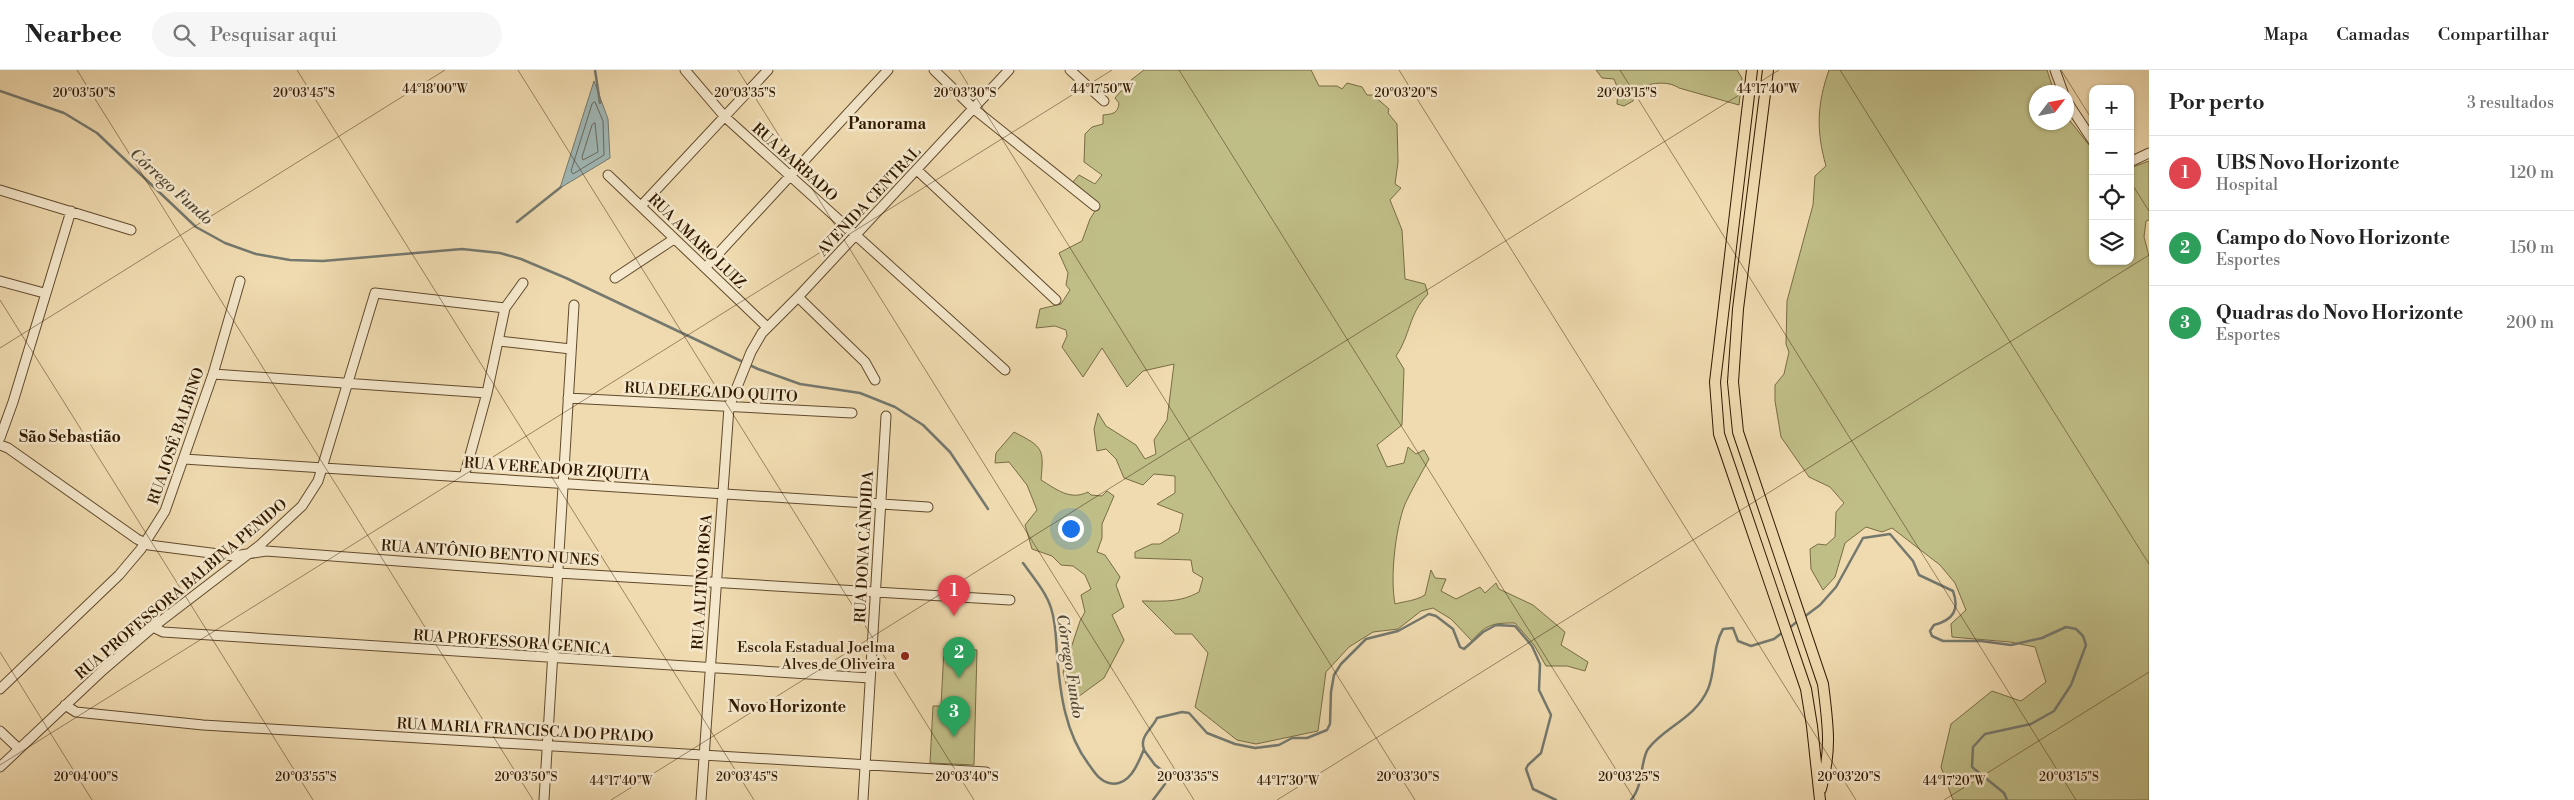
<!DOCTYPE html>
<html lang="pt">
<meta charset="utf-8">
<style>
body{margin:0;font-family:"Libre Bodoni",serif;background:#f6f6f6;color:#222}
.controls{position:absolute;right:15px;top:15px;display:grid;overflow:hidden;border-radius:10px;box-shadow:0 1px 4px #0004}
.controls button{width:45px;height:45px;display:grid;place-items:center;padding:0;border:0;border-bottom:1px solid #e0e0e0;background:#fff;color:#222;font:25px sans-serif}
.compass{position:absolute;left:2029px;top:15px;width:45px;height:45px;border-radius:50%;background:#fff;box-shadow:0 1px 4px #0004;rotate:58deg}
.you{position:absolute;left:1070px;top:458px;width:18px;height:18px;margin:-12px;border:4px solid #fff;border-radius:50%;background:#1a73e8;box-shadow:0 0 0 8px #1a73e833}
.badge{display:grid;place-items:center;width:32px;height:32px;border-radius:50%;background:#b45309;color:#fff;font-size:16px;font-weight:700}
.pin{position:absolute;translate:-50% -41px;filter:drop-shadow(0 1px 2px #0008)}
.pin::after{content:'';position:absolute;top:26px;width:18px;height:15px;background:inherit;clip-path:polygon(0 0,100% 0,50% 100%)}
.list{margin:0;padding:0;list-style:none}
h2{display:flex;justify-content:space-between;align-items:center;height:65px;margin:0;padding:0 20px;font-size:21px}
h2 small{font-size:16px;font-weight:400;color:#767676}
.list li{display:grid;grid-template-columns:32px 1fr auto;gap:15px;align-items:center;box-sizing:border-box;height:75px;padding:0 20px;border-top:1px solid #e0e0e0}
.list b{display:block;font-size:19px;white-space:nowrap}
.list p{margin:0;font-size:16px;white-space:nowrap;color:#767676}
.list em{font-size:16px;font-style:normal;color:#767676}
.icon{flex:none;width:28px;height:28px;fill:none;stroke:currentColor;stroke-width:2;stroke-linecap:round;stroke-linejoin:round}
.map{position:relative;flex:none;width:2149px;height:730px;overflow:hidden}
header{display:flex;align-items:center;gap:30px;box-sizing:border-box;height:70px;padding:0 25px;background:#fff;border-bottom:1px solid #e0e0e0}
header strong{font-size:24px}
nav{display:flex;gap:28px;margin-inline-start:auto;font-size:18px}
.search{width:350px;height:45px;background:#f6f6f6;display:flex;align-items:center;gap:12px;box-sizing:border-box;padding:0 18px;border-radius:28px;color:#767676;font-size:19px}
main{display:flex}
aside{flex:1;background:#fff}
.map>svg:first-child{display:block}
.green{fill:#c0be87;stroke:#786c44}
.water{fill:#a0b8b7;stroke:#74786e}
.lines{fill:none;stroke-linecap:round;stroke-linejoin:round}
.shore{stroke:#68685c;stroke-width:1}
.stream{stroke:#74786e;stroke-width:2.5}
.minor-casing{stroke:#614a2c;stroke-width:11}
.major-casing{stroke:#311900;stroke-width:12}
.minor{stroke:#f5e8cc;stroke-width:9}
.major{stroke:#f0dbb0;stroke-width:10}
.ticks{fill:none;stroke:#311900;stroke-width:1;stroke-opacity:0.45}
.poi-dot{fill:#8f2418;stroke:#f5e8cc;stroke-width:2}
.labels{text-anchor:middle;stroke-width:5;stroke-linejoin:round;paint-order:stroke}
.street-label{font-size:15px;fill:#311900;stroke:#f5e8cc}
.poi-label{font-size:15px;fill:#311900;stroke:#f5e8cc;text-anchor:end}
.neighbourhood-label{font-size:16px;font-weight:bold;fill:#311900;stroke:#f5e8cc}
.water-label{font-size:16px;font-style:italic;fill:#524937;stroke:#f5e8cc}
.ticks-label{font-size:12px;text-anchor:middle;fill:#311900;stroke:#f5e8cc;stroke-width:5;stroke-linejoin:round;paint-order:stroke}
</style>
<header>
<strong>Nearbee</strong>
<div class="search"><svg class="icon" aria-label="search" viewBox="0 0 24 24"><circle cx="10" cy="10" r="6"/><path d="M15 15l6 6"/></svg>Pesquisar aqui</div>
<nav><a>Mapa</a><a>Camadas</a><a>Compartilhar</a></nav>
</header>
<main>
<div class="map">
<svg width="2149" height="730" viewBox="0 0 2149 730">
<rect width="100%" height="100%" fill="#f0dbb0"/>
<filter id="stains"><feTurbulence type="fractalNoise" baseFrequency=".004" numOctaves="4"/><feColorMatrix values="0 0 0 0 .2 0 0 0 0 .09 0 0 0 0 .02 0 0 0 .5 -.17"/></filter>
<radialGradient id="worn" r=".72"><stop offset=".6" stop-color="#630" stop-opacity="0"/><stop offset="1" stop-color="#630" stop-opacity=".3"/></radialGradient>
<path class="green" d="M1144,0H1311L1319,16H1337L1342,19L1347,13L1362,17L1367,25H1373L1389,39L1388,43L1397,54L1398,92L1395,114L1401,118L1390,130L1402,160L1405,209L1425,214L1428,224C1408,245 1411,264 1396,286L1404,299L1402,355L1377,375L1387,397L1404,393L1408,377L1416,384L1424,380L1429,389C1421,404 1412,419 1405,434C1395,460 1390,508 1395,534C1406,531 1415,531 1425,525L1431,500L1435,508L1446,509L1441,521L1456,529L1480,517L1485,523L1496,513L1499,519L1533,535L1565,562L1561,575L1588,592L1585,601L1567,596H1546L1534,575L1515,553C1493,553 1486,554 1472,571L1451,549L1433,538L1421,541L1398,559L1373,562L1349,577L1326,602L1318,661L1256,674L1237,670L1195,637L1208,583L1192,564H1175L1142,531C1163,531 1179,533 1199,522L1203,508L1193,502L1191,490L1135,488V482L1152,474H1160L1179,462L1183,444L1157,434L1175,423V406L1154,404L1143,415L1124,408L1116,389L1106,379L1097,381L1094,359L1098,343L1106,356L1136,375L1145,389L1156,384L1154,370L1167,350L1174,294L1143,301L1127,317L1102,278L1083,307L1062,277L1067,266L1066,260L1055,256L1036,258L1040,239L1061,234L1070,220L1066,215L1068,203L1059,183L1082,171L1090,149L1099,135L1072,113L1079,105L1095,114L1102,105L1084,92L1085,64L1092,57L1103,54V45C1112,44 1118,44 1119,33L1115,28L1121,21L1130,20L1131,10Z
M1596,0H1737L1742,8L1739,35L1679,18C1667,10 1650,13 1636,19L1633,31L1624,36L1617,34L1618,19L1614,9L1602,8Z
M1829,0H2047L2054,22H2036V52H2066L2067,47L2093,80V191H2130V98L2149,91V150L2146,151L2144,167L2149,186V730H1953L1941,697L1951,654L1992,621L2021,631L2046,612L2035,577L2010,572L1952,567L1951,554L1966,540L1955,513L1940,495L1892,458L1882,462L1866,457L1845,473L1835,507L1823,520L1811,499L1810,479L1818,474L1826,475L1835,467L1836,442L1844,433L1830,417L1809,407L1781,367L1775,331V315L1784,304L1789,282L1786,274L1787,231L1813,135L1815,106L1826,96C1816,61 1817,34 1829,0Z
M1014,362C1043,377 1044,378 1041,410C1056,419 1070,431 1088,422L1091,425L1102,426L1107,421L1114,426L1102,454V468L1097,482L1105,485L1120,507L1116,515L1124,537L1112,545L1124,570L1104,608L1071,632L1063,602L1080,551L1085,542L1081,525L1091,519L1085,505L1073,496L1061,495L1052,486L1032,479L1025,455L1037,440L1027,415L1009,392L995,393L996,383Z
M944,578L977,580L974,695L930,693L933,636H941Z"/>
<path class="water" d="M594,11L608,49L610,88L560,118Z"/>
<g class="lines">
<path class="shore" d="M595,32L603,51L604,85L573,104L571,101L592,34Z
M595,53L598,82L583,90L582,87L592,55Z"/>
<path class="stream" d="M595,0L600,33
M0,21L64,43L97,63L196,157L225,173L256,184L290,190L323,191L462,179L500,183L521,189L566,208L758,299L800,314L860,323L895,337L923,355L950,382L988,439
M517,152L561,117
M1023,493C1033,507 1046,522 1051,538C1056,553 1056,569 1057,584C1060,623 1065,664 1090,696C1095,703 1100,711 1109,713C1129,718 1138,694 1144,679C1139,667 1152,659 1157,648L1182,642L1189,643L1207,663L1235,674L1255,678L1279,675L1292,668H1307L1327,660L1330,654L1331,622L1334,605L1341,594L1366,569L1398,561L1429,544L1436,546L1453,559L1460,577L1464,579L1483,562L1496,555L1515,556L1532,576L1537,587L1540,594L1539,620L1551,645L1541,683L1528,695L1526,699L1533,719L1556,730
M1804,547L1820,535L1836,517L1863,468L1890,464L1913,491L1919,505L1953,521C1960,540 1953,550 1934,555L1930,561L1932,566L1943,571H1981L2011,575L2042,568L2066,557L2076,559L2083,566L2086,575L2071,615L2054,641L2031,654L1985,664L1973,677L1972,697L2004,723L2007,730
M1788,559L1799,550
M1144,680L1155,695L1167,704L1165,714L1153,730
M1631,730C1644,715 1640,691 1648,679C1664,657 1695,649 1708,619C1716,600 1712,578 1723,559L1733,558L1738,571L1751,576L1774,569L1783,562"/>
<g class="minor-casing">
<path id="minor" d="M685,0L725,47L1005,300
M934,0L974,39L1095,136
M1070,0L1104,31
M2055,0L2063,22
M2066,30L2093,71
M2130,92L2149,83
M917,100L1056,230
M608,105L767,257
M0,120L131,160
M641,136L768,0
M705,198L888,0
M615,208L674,169
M0,211L44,223
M798,227L865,292L875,310
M499,271L571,279
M213,304L487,323
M568,328L852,343
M0,368L13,332L71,141
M0,375L8,378L137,469L149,475L234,486L266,481L558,503L1010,530
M184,389L928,437
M464,407L487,323L505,238L523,213
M153,557L163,562L870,608
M0,619L119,505L141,479L165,441L213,304L240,211
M65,635L76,642L203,655L986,702
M0,661L19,679
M0,697L103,600L153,557L260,475L302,436L318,411L375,223L505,238
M544,730L574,235
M701,730L729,337L751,282L762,263L798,227L1009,0
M863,730L886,346"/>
</g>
<g class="major-casing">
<path id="major" d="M1752,0L1715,312L1719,364L1806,619L1812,656L1820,730
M1768,0L1738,239L1733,312L1738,362L1823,614C1828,655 1832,679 1821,719"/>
</g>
<use href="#minor" class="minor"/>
<use href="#major" class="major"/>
</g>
<path class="ticks" d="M77,0L533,730M297,0L754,730M518,0L974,730M738,0L1194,730M959,0L1415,730M1179,0L1635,730M1399,0L1856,730M1620,0L2076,730M1840,0L2149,494M2061,0L2093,51M2130,111L2149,141M0,230L313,730M0,278L445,0M0,582L92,730M0,695L1112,0M611,730L1779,0M1277,730L2149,185M1944,730L2149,602"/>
<circle class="poi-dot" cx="905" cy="586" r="5"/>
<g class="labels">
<g class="street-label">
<text transform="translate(795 92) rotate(42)" y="5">RUA BARBADO</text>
<text transform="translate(869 131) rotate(-47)" y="5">AVENIDA CENTRAL</text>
<text transform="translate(697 171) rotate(44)" y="5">RUA AMARO LUIZ</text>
<text transform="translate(711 322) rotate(3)" y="5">RUA DELEGADO QUITO</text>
<text transform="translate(176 366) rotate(-71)" y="5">RUA JOSÉ BALBINO</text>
<text transform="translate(557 399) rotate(4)" y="5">RUA VEREADOR ZIQUITA</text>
<text transform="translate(864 477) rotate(-87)" y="5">RUA DONA CÂNDIDA</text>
<text transform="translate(490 483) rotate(4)" y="5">RUA ANTÔNIO BENTO NUNES</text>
<text transform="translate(702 512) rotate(-86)" y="5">RUA ALTINO ROSA</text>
<text transform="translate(181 519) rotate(-40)" y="5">RUA PROFESSORA BALBINA PENIDO</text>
<text transform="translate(512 572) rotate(4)" y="5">RUA PROFESSORA GENICA</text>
<text transform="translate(525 660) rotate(3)" y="5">RUA MARIA FRANCISCA DO PRADO</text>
</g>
<g class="poi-label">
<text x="895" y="582">Escola Estadual Joelma<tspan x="895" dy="17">Alves de Oliveira</tspan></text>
</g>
<g class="neighbourhood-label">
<text x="887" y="59">Panorama</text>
<text x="70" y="372">São Sebastião</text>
<text x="787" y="642">Novo Horizonte</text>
</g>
<g class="water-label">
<text transform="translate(172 116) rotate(42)" y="6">Córrego Fundo</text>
<text transform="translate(1071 596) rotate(81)" y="6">Córrego Fundo</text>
</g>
</g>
<g class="ticks-label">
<text x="435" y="23">44°18'00"W</text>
<text x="1102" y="23">44°17'50"W</text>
<text x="1768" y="23">44°17'40"W</text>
<text x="84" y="27">20°03'50"S</text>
<text x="304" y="27">20°03'45"S</text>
<text x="745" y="27">20°03'35"S</text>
<text x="965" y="27">20°03'30"S</text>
<text x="1406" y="27">20°03'20"S</text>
<text x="1627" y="27">20°03'15"S</text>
<text x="86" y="711">20°04'00"S</text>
<text x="306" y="711">20°03'55"S</text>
<text x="526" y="711">20°03'50"S</text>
<text x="747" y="711">20°03'45"S</text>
<text x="967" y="711">20°03'40"S</text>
<text x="1188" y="711">20°03'35"S</text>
<text x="1408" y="711">20°03'30"S</text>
<text x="1629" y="711">20°03'25"S</text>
<text x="1849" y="711">20°03'20"S</text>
<text x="2069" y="711">20°03'15"S</text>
<text x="621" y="715">44°17'40"W</text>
<text x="1288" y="715">44°17'30"W</text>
<text x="1954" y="715">44°17'20"W</text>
</g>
<rect width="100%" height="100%" filter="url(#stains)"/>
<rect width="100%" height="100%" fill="url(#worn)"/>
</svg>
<div class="controls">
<button>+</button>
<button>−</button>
<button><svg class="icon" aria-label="locate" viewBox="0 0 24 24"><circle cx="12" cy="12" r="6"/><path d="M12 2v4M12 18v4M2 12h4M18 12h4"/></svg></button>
<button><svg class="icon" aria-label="layers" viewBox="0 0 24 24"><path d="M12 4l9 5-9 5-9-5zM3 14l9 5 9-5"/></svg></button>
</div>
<svg class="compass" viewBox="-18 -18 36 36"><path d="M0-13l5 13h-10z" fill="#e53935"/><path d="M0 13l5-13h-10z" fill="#767676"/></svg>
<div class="you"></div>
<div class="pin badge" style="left:954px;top:546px;background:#e0444e">1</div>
<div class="pin badge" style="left:959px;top:608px;background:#2e9e5b">2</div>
<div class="pin badge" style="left:954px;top:667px;background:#2e9e5b">3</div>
</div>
<aside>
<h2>Por perto<small>3 resultados</small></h2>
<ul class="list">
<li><span class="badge" style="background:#e0444e">1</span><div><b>UBS Novo Horizonte</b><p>Hospital</p></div><em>120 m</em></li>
<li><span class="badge" style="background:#2e9e5b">2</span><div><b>Campo do Novo Horizonte</b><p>Esportes</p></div><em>150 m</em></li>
<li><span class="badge" style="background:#2e9e5b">3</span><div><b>Quadras do Novo Horizonte</b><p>Esportes</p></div><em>200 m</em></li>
</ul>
</aside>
</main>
